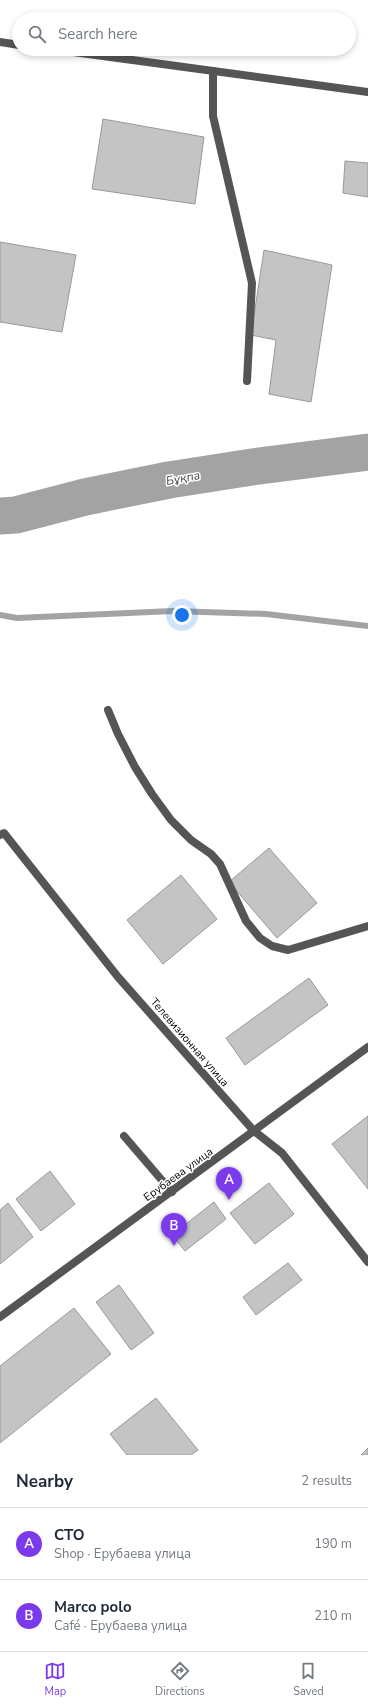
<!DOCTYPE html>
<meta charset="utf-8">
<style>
body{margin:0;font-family:"Nunito Sans",sans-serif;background:#f2f2f3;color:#1f2937}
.you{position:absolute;left:182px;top:615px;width:14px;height:14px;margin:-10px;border:3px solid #fff;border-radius:50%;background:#1a73e8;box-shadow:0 0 0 6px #1a73e833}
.badge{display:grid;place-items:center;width:26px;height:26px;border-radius:50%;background:#7c3aed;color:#fff;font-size:13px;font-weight:700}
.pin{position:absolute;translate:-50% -33px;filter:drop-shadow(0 1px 2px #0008)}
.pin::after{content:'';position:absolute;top:21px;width:14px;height:12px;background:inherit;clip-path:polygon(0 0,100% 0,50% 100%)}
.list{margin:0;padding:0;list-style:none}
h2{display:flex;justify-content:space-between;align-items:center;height:52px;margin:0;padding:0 16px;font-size:17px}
h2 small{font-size:13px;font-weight:400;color:#747a83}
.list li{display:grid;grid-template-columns:26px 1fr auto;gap:12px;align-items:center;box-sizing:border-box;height:72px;padding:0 16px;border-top:1px solid #e0e1e3}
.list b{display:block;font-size:15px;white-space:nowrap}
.list p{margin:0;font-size:13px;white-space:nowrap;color:#747a83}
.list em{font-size:13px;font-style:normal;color:#747a83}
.icon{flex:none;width:22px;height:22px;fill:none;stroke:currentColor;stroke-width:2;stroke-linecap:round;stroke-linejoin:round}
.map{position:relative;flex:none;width:368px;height:1455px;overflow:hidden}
.search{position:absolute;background:#fff;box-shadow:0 2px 6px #0003;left:12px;right:12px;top:12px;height:44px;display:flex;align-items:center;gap:10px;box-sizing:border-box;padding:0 14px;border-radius:22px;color:#747a83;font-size:15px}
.sheet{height:196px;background:#fff}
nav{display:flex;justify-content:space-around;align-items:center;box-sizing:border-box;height:56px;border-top:1px solid #e0e1e3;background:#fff;font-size:11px;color:#747a83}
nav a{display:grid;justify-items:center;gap:2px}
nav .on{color:#7c3aed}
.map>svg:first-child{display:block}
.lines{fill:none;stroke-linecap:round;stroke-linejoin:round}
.stream{stroke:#a3a3a3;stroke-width:6}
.river{stroke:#a3a3a3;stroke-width:37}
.building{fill:#c4c4c4;stroke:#999}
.service{stroke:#555;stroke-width:8}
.minor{stroke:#555;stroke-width:8}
.tertiary{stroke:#555;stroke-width:8}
.labels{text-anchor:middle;stroke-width:3;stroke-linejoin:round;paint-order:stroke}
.street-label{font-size:11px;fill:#000;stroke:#fff}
.water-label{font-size:12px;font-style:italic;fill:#444;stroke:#fff}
</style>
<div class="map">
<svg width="368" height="1455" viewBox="0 0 368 1455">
<rect width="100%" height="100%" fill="#fff"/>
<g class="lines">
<path class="stream" d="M0,615L17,618L173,611L266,614L368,626"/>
<path class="river" d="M0,516L16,515L85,497L169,480L252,467L368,452"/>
</g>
<path class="building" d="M103,119L204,137L195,204L92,189Z
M345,161L368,163V197L343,193Z
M0,242L76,255L62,332L0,322Z
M264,250L332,265L311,402L269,394L276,340L251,335Z
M269,848L317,903L277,938L229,882Z
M181,875L217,919L163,964L127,920Z
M309,978L328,1005L245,1065L226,1038Z
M368,1116V1189L332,1144Z
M50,1171L75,1204L41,1231L16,1199Z
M269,1183L294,1214L255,1244L230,1213Z
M214,1202L226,1219L185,1251L172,1235Z
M8,1203L33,1237L0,1264V1210Z
M288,1263L302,1280L256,1315L243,1297Z
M119,1285L154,1333L131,1350L96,1302Z
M74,1308L111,1354L0,1443V1366Z
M156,1398L198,1450L191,1455H127L110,1434Z
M368,1448V1455H361Z"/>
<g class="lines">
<path class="service" d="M213,71V116L252,283L247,381
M108,710L118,734L135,767L152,794L171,820L191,840L211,854L220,864L246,921L260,938L272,946L288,950L368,926
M124,1136L172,1192"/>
<path class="minor" d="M0,835L4,833L118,977L254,1131L282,1153L368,1262
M0,1317L368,1047"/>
<path class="tertiary" d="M0,42L19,45
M51,49L368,92"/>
</g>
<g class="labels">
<g class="street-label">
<text transform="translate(190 1042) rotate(49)" y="4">Телевизионная улица</text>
<text transform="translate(178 1174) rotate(-36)" y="4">Ерубаева улица</text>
</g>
<g class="water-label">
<text transform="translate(183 478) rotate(-10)" y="4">Бұқпа</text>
</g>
</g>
</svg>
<div class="you"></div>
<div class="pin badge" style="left:229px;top:1200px">A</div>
<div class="pin badge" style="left:174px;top:1246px">B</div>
<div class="search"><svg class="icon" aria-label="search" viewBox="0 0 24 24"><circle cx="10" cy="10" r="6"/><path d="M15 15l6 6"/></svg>Search here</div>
</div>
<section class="sheet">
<h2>Nearby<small>2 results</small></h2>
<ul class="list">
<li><span class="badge">A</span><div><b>СТО</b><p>Shop · Ерубаева улица</p></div><em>190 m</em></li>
<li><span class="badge">B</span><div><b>Marco polo</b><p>Café · Ерубаева улица</p></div><em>210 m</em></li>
</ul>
</section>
<nav>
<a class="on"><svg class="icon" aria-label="map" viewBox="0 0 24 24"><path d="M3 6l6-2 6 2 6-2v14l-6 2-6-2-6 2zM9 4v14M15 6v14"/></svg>Map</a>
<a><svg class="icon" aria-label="directions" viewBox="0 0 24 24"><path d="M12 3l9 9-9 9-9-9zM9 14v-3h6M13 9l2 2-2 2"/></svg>Directions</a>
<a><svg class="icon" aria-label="saved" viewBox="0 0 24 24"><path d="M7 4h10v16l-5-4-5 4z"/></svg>Saved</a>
</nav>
